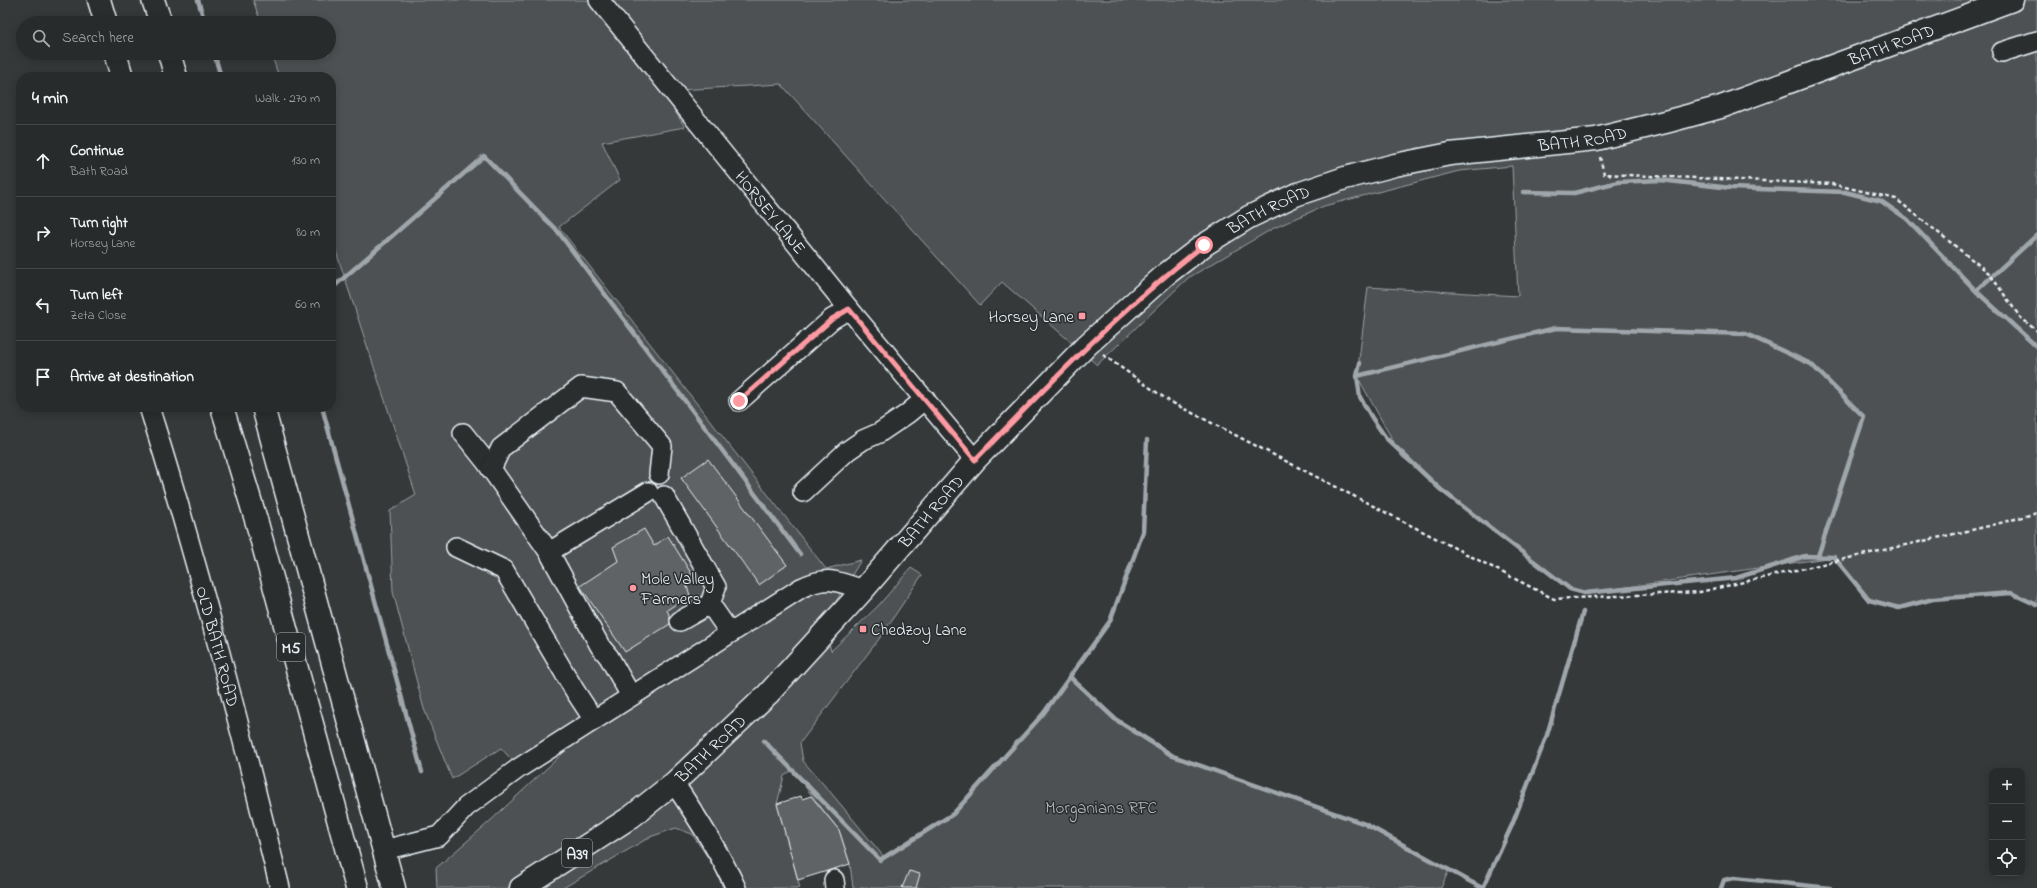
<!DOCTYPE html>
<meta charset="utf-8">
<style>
body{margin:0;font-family:"Indie Flower",sans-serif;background:#303334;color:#f1f3f6}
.controls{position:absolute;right:12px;bottom:12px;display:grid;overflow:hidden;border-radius:8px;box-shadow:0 2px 10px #0003}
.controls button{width:36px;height:36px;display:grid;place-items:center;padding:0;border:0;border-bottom:1px solid #444748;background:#282b2c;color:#f1f3f6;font:20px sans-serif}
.stop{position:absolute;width:12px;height:12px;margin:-9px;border:3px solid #ff9aa2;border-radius:50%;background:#fff}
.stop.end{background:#ff9aa2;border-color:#fff;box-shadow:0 1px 4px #0008}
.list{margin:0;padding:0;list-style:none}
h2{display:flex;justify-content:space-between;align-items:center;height:52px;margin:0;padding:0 16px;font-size:17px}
h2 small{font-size:13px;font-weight:400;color:#a5a7a9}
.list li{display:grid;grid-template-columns:26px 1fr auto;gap:12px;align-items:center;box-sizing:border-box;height:72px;padding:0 16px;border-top:1px solid #444748}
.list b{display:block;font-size:15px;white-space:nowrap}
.list p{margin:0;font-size:13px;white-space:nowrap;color:#a5a7a9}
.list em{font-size:13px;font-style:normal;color:#a5a7a9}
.icon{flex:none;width:22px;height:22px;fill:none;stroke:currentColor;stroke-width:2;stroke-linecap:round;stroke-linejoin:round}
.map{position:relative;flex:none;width:2037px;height:888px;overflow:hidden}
.search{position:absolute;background:#282b2c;box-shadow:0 2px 10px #0003;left:16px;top:16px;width:320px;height:44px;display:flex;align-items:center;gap:10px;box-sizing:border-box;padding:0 14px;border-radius:22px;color:#a5a7a9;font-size:15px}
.panel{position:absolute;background:#282b2c;box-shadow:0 2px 10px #0003;left:16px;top:72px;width:320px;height:340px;border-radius:16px}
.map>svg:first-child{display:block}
.green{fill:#4d5152;stroke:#9aa1a5}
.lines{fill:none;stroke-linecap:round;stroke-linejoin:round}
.stream{stroke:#a0a7ac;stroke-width:4.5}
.building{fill:#5f6365;stroke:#e8f1f8}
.minor-casing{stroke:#e8f1f8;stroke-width:22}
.major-casing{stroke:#e8f1f8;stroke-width:25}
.highway-casing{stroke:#e8f1f8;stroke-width:25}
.path{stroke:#e8f1f8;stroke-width:2.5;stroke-dasharray:4 3;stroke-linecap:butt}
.minor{stroke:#2a2d2e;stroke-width:19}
.major{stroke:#2a2d2e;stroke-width:22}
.highway{stroke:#2a2d2e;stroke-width:22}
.route{stroke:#ff9aa2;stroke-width:5}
.poi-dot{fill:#ff9aa2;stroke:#2a2d2e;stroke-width:1.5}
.labels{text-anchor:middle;stroke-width:3;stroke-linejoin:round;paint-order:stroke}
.shield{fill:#2a2d2e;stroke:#afb6bb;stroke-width:1}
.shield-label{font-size:16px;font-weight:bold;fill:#e8f1f8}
.street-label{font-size:17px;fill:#e8f1f8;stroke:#2a2d2e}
.poi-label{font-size:17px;fill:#e8f1f8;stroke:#2a2d2e;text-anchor:start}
.park-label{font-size:17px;fill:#b2b9be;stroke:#2a2d2e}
</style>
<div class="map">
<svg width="2037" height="888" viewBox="0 0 2037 888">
<rect width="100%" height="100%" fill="#35393a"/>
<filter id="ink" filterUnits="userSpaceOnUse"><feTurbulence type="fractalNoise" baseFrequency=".025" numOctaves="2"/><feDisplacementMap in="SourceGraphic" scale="8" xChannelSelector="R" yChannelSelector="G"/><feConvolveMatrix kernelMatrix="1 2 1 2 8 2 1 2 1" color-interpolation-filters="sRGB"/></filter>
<g filter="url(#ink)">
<path class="green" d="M253,0H2037V605L2011,593L1933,599L1899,608L1869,600L1834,557L1585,593L1570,589L1402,457L1357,376L1368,287L1518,296L1512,166L1459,171L1324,206L1272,229L1188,278L1097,365L1002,282L980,305L781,84L662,91L685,127L602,142L620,180L559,227L826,569L861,560L824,621L831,651L878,606L911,568L922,575L879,639L800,743L803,761L832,794L884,857L953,814L1043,714L1070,677L1115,719L1173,756L1365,824L1449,870L1441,888H853L850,864L839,830L792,770L784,776L777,804L800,888H723L715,868L692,834L676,828L650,837L563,888H437L436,868L488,823L575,742L519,768L501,748L452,779L424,709L393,592L390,511L416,495L331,236V77H279L271,53H329V23H261Z"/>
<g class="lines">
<path class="stream" d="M198,0L205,23
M214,53L221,77
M1523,192L1574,193L1618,182L1660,180L1731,188L1845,192L1881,201L1907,219L1976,291L2037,347
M331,289L484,156L559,233L800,554
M1976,291L2037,235
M1360,363L1357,376L1556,328L1746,334L1811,364L1864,417L1818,556
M1357,376L1360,397L1372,418L1386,438L1440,489L1570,589L1585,593L1736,578L1805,556L1834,557L1869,600L1899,608L1933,599L2011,593L2037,605
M322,407L422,772
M1070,677L1115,719L1173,756L1365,824L1482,888
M764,741L880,860L953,814L1043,714L1110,621L1143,532L1147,440
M1483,888L1512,825L1547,735L1583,612
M1721,888L1724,880L1734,878L1830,888"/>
</g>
<path class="building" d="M708,459L787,565L759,585L681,478Z
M644,529L654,546L668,536L694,578L686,584L690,595L667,610L670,617V624L625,652L580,586L618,561L613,547Z
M801,796L802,799L811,796L839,830L850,864L798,880L777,804Z
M909,871L920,874L916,888H902Z"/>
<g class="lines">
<g class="minor-casing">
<g id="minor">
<path id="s1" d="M599,0L849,309L975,460"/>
<path d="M2002,52L2037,41"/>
<path d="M739,401L832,319L849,309"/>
<path id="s2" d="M149,407C199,566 240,727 280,888"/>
<path d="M463,433L487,463L549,552"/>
<path d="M491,469L501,448L581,387L617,392L662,446L659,474"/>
<path d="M803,492L847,451L863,440L879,433L907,414L925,399"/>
<path d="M664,496L716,587L710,604"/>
<path d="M456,547L504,570L575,691L594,720"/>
<path d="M680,621L710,604L730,633"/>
<path d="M631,696L609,657L600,646L549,552L648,492"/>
<path d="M674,783C697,817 719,851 736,888"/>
<path d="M384,850L439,836L466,807L519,768L801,588C828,575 836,581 863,590"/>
<path d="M834,880L835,888"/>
</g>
</g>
<g class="major-casing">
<g id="major">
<path id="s3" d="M521,888L631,817L674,783L768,694L863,590L975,460L1087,345L1165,275L1204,245L1249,217L1295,195L1345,178L1395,165L1450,154L1596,139L1669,121L1721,107L2012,0"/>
</g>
</g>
<g class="highway-casing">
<path id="highway" d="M99,0L106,23
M153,0L161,23
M115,53L122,77
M169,53L176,77
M222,407L257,523L357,888
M263,407L394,888"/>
</g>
<path class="path" d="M1600,157L1604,174L1832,184L1896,199L1989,273L2020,317L2037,331
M1103,355L1169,401L1554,599L1700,592L1989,526L2037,513"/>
<use href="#minor" class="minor"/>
<use href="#major" class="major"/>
<use href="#highway" class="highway"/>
</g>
</g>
<g class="lines" filter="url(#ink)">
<path class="route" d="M739,401L832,319L849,309L975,460C1048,385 1121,309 1204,245"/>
</g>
<g class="poi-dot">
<rect x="1078" y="312" width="8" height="8" rx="2"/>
<circle cx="633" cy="588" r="4"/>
<rect x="859" y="625" width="8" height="8" rx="2"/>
</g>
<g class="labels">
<g class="shield">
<rect x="277" y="633" width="28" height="28" rx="3"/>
<rect x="562" y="839" width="30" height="28" rx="3"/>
</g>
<g class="shield-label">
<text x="291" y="653">M5</text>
<text x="577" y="859">A39</text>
</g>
<g class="street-label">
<text dy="6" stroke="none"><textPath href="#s3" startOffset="1664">BATH ROAD</textPath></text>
<text dy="6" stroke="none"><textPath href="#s3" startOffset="1340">BATH ROAD</textPath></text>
<text dy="6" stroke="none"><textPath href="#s3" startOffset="1016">BATH ROAD</textPath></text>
<text dy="6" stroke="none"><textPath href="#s1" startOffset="273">HORSEY LANE</textPath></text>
<text dy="6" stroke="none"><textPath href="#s3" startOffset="560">BATH ROAD</textPath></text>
<text dy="6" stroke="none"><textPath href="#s2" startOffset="249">OLD BATH ROAD</textPath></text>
<text dy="6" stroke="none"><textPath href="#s3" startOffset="236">BATH ROAD</textPath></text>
</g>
<g class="poi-label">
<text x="1074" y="322" text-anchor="end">Horsey Lane</text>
<text x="641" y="584">Mole Valley<tspan x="641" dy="20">Farmers</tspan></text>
<text x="871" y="635">Chedzoy Lane</text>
</g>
<g class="park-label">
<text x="1101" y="813">Morganians RFC</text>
</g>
</g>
</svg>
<div class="controls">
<button>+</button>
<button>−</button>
<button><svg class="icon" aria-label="locate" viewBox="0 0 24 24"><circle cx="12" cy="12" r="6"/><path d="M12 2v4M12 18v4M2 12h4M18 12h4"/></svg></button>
</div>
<div class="stop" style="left:1204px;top:245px"></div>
<div class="stop end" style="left:739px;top:401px"></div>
<div class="search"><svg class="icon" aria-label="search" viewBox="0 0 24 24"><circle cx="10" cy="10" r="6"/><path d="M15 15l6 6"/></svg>Search here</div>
<section class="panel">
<h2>4 min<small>Walk · 270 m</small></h2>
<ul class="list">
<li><svg class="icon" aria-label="ahead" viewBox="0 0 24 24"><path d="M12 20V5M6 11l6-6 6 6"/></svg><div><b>Continue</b><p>Bath Road</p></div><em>130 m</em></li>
<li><svg class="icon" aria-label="right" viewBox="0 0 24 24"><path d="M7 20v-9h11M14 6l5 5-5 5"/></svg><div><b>Turn right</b><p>Horsey Lane</p></div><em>80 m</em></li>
<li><svg class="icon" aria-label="left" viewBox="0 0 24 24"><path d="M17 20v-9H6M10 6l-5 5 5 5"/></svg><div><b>Turn left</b><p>Zeta Close</p></div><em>60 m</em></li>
<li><svg class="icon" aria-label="arrive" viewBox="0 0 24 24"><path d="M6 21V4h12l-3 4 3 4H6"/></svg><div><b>Arrive at destination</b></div></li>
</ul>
</section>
</div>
